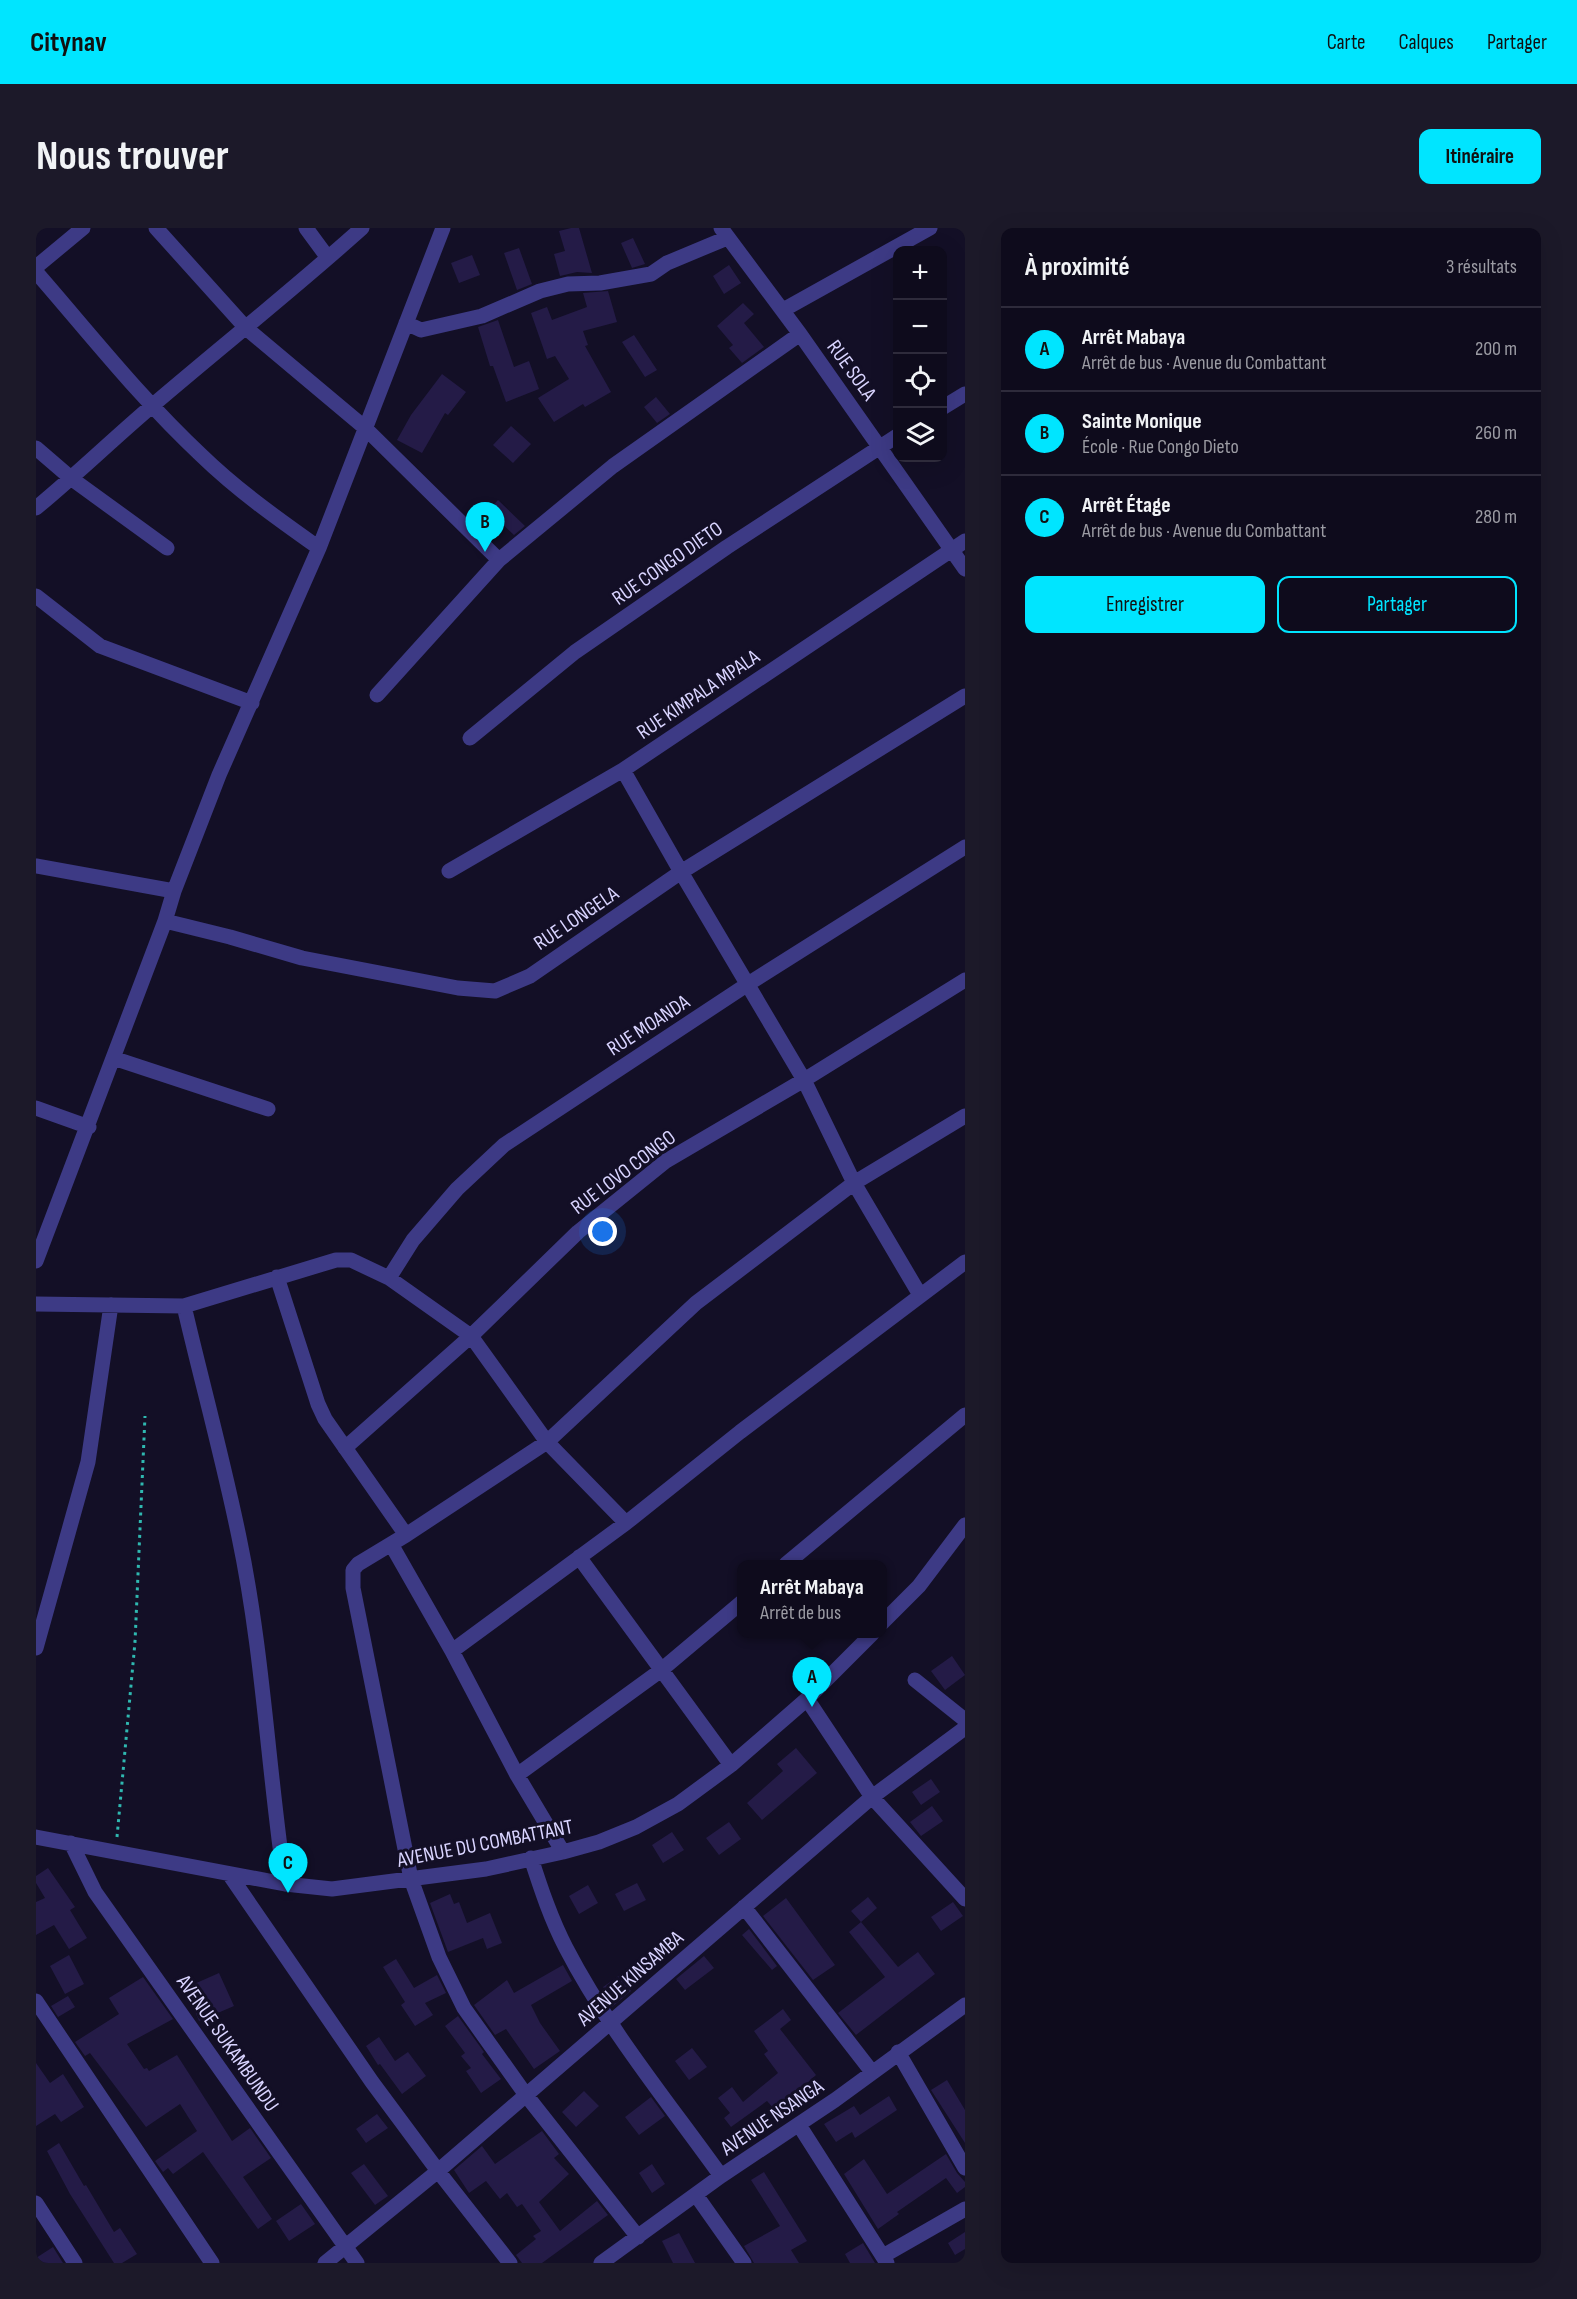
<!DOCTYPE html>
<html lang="fr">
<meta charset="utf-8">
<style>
body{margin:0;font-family:"Sofia Sans Condensed",sans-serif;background:#1c1929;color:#f1f3f6}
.controls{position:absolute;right:18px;top:18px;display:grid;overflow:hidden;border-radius:12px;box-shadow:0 6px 24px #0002}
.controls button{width:54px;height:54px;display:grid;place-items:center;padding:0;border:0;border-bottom:2px solid #2e2b3b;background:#0e0b1c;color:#f1f3f6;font:30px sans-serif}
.you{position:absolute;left:567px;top:1004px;width:21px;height:21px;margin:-15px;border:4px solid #fff;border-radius:50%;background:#1a73e8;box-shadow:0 0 0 9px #1a73e833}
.badge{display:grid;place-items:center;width:39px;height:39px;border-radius:50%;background:#00e5ff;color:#111;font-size:20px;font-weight:700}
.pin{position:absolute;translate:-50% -50px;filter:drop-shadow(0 2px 3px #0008)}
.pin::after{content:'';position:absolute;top:32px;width:21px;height:18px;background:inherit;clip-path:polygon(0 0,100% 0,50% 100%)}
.popup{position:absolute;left:701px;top:1332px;width:150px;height:78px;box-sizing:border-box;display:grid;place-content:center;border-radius:12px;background:#0e0b1c;filter:drop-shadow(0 2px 4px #0005);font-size:20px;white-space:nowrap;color:#9b9ba3}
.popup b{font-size:22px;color:#f1f3f6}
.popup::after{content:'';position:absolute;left:50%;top:100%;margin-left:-12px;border:12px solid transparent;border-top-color:#0e0b1c}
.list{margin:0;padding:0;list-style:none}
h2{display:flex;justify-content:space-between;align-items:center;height:78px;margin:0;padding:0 24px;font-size:26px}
h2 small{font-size:20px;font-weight:400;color:#9b9ba3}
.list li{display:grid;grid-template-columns:39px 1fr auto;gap:18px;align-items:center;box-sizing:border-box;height:84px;padding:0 24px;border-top:2px solid #2e2b3b}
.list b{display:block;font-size:22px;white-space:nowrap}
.list p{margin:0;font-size:20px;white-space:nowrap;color:#9b9ba3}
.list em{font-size:20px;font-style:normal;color:#9b9ba3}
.actions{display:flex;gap:12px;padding:18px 24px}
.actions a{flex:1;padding:14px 0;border:2px solid #00e5ff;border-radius:12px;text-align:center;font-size:21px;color:#00e5ff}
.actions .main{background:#00e5ff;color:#111}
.icon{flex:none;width:33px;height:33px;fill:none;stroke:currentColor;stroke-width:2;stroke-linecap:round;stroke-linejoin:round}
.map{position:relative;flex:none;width:929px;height:2035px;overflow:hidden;border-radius:12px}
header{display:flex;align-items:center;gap:36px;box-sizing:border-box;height:84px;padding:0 30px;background:#00e5ff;color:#111}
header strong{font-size:28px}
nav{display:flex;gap:33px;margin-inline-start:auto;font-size:21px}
.intro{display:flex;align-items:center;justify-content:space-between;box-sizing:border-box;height:144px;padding:0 36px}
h1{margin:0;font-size:42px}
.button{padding:15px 27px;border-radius:12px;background:#00e5ff;color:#111;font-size:21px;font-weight:700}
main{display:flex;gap:36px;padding:0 36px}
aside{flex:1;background:#0e0b1c;border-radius:12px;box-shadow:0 6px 24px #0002}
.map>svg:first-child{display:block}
.building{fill:#241b47}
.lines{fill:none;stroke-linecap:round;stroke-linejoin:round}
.path{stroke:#2fb8b0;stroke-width:3;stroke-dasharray:3 4.5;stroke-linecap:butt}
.minor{stroke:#3d3a85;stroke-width:15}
.labels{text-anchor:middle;stroke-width:6;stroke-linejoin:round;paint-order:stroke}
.street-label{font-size:21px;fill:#d9d4ff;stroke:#130f26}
</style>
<header>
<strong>Citynav</strong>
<nav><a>Carte</a><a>Calques</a><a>Partager</a></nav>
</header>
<div class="intro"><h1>Nous trouver</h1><a class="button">Itinéraire</a></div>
<main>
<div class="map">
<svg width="929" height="2035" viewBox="0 0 929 2035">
<rect width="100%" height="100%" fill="#130f26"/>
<path class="building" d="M535,0H543L556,45L541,44L524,48L518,26L529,23L523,3Z
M597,10L609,36L596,40L585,15Z
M483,20L496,56L481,62L468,25Z
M436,27L444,47L423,55L415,35Z
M693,37L705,55L688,66L677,48Z
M572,63L581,94L547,103L552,117L549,118L575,164L549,179L547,176L518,194L502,170L533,151L519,128L511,131L495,85L511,79L516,92L551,79L547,65Z
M707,75L718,86L708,95L728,119L706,135L693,120L697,117L681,98Z
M462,92L478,139L493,133L503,161L470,174L457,138H454L442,99Z
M598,107L621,142L609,149L586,114Z
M406,146L430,164L412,187L409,185L386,225L361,212L375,187Z
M620,169L634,186L621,195L608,179Z
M475,198L495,216L477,235L457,217Z
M462,272L489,298L478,307L452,283Z
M916,1428L929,1447L909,1462L895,1443Z
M760,1520L781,1545L726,1592L711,1575L747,1543L741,1536Z
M895,1551L904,1564L885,1577L876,1564Z
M896,1578L907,1593L885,1608L874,1594Z
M693,1594L705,1611L683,1627L670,1610Z
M636,1604L648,1622L627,1635L616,1617Z
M12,1640L39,1679L34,1682L51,1710L33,1721L18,1697L0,1707V1674L9,1670L0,1655V1648Z
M601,1655L610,1672L588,1683L579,1666Z
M552,1657L562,1675L543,1686L533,1668Z
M414,1666L418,1676L423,1674L431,1695L454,1685L466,1715L451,1721L447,1710L412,1724L394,1675Z
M832,1669L841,1680L825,1694L815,1683Z
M750,1670L799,1737L777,1752L727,1688Z
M917,1674L927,1688L905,1703L895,1689Z
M825,1694L862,1739L882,1724L899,1746L820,1807L802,1785L849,1749L813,1704Z
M713,1701L741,1738L736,1742L706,1707Z
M33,1727L48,1756L29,1766L14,1738Z
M668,1728L678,1740L649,1762L640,1751Z
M360,1731L378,1760L401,1747L410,1765L389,1775L397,1787L379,1798L365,1777L369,1774L347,1739Z
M527,1737L536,1753L495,1777L504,1795L524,1823L498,1841L470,1801L459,1807L438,1777L471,1752L478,1765Z
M183,1745L198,1778L163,1793L149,1760Z
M584,1747L595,1763L576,1779L568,1766L571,1764L567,1759Z
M107,1749L137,1791L91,1816L108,1841L111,1840L113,1843L141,1827L196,1913L214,1900L235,1930L207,1949L236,1991L222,2001L167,1924L137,1946L132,1940L127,1944L119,1933L161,1903L144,1876L110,1899L54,1825L49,1828L39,1814L83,1786L73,1770Z
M32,1768L39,1779L22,1789L15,1778Z
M747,1781L755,1792L744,1801L780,1847L740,1883L731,1873L695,1899L688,1890L694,1885L682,1870L696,1859L707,1874L742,1845L728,1826L732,1823L718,1803Z
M422,1788L448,1824L446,1826L465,1851L445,1865L430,1843L435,1840L425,1828L429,1825L409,1798Z
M343,1809L359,1833L372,1824L390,1848L366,1866L344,1836L342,1837L330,1818Z
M656,1820L671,1839L653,1852L639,1833Z
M0,1835L14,1855L27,1846L48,1879L25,1894L19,1886L0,1898Z
M911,1852L929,1882V1915L895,1862Z
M548,1863L563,1878L540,1899L526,1884Z
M853,1868L861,1882L819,1910L816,1904L800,1914L788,1896L818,1878L824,1887Z
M615,1869L629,1888L603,1907L589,1889Z
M341,1886L352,1900L330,1915L320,1901Z
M506,1903L523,1926L518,1930L533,1946L503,1974L524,2003L561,1973L572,1987L506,2035H486L480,2027L500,2011L497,2008L505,2003L486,1976L481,1979L471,1965L464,1971L450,1953L433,1965L418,1942L446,1918L459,1936Z
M23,1915L48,1958L50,1957L78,2004L84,2000L101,2026L86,2035H78L34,1966L11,1923Z
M910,1926L921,1945L929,1954V1959L921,1965L910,1950L861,1984L863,1986L842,2001L808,1946L828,1931L851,1966Z
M328,1936L352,1968L339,1977L315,1945Z
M616,1936L629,1956L616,1965L603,1945Z
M728,1944L771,2013L755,2022L763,2035H718L708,2018L744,1998L715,1952Z
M265,1976L279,1996L253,2013L240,1993Z
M929,2004V2021L919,2027L912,2015Z
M643,2005L659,2035H637L626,2013Z
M827,2015L839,2035H814L809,2026Z
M17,2019L27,2035H0V2030Z"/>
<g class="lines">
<path class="path" d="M81,1609L99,1414L109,1188"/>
<path class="minor" d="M120,0L210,100L328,199L463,332
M270,0L292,30
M685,0L764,106L929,341
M0,39L47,0
M0,44C54,106 105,171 165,227C201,262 242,291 283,320
M747,82L894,0
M370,95L385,102L446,88L504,63L532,56L564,55L615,46L631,35L691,10
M906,180L929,166
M0,220L36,251L131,320
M0,280C40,247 77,211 117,177C186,118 258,61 326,0
M0,368L64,418L216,475
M341,467L463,332L577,238L764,106
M434,510L539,424L691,319L861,208
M587,542L645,644L768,852L818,955L884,1067
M0,638L138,663
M413,643L587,542L929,313
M129,693L194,709L266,730L422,760L459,763L494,748L645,644L929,468
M77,830L232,881
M0,880L53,899
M0,1033L129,693L138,663L183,547L283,320L407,0
M241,1049L282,1176L289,1191L370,1307
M353,1050L377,1012L421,961L468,917L712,756L929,619
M0,1076L148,1078L300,1032H315L353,1050L435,1108L511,1214L590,1295
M148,1078C166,1155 187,1231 203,1309C227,1423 232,1541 249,1656
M309,1220L435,1108L542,1004L630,933L768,852L929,752
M355,1316L416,1423L481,1547L527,1624
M543,1329L695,1537
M750,1336L929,1187
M846,1395L883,1358L929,1297
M0,1420L52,1234L75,1077
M416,1423L590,1295L704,1204L929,1034
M879,1452L929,1492
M771,1471L836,1569L929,1671
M481,1547L624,1443L706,1374
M0,1609L249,1656L296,1661L450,1641L527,1624L563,1614L600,1599L642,1576L695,1537L771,1471L836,1406
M35,1615L59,1664L321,2035
M495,1630C505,1661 515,1691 530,1720C572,1801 632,1874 685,1948
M193,1646L336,1854L402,1943L474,2035
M708,1679L836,1844
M0,1773L176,2035
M862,1824L929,1940
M763,1897L851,2035
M660,1967L708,2035
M0,1975L39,2035
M602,2009L490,1867L428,1780L403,1729L375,1651L317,1360V1342L322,1336L370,1307L511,1214L660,1075L818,955L929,888
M847,2028L929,1981
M289,2035L402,1943L836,1569L929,1500
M565,2035L685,1948L799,1872L929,1777"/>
</g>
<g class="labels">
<g class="street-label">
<text transform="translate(816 142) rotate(54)" y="7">RUE SOLA</text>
<text transform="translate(631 335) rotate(-35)" y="7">RUE CONGO DIETO</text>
<text transform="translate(662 466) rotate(-34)" y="7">RUE KIMPALA MPALA</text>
<text transform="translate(540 690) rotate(-34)" y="7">RUE LONGELA</text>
<text transform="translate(612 797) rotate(-33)" y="7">RUE MOANDA</text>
<text transform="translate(587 944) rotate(-37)" y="7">RUE LOVO CONGO</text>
<text transform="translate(449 1615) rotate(-11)" y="7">AVENUE DU COMBATTANT</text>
<text transform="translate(594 1750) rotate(-41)" y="7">AVENUE KINSAMBA</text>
<text transform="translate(192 1815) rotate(55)" y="7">AVENUE SUKAMBUNDU</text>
<text transform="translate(736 1889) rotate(-34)" y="7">AVENUE NSANGA</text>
</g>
</g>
</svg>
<div class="controls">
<button>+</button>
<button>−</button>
<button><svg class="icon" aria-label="locate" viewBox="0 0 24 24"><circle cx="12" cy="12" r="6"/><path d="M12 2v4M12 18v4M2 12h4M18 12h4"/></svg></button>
<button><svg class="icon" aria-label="layers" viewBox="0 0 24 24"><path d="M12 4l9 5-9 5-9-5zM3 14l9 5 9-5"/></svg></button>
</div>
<div class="you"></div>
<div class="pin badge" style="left:776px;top:1479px">A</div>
<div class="popup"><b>Arrêt Mabaya</b>Arrêt de bus</div>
<div class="pin badge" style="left:449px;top:324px">B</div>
<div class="pin badge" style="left:252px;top:1665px">C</div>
</div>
<aside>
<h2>À proximité<small>3 résultats</small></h2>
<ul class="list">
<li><span class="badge">A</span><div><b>Arrêt Mabaya</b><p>Arrêt de bus · Avenue du Combattant</p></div><em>200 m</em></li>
<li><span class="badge">B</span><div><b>Sainte Monique</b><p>École · Rue Congo Dieto</p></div><em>260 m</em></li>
<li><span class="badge">C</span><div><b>Arrêt Étage</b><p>Arrêt de bus · Avenue du Combattant</p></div><em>280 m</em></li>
</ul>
<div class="actions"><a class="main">Enregistrer</a><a>Partager</a></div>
</aside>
</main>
